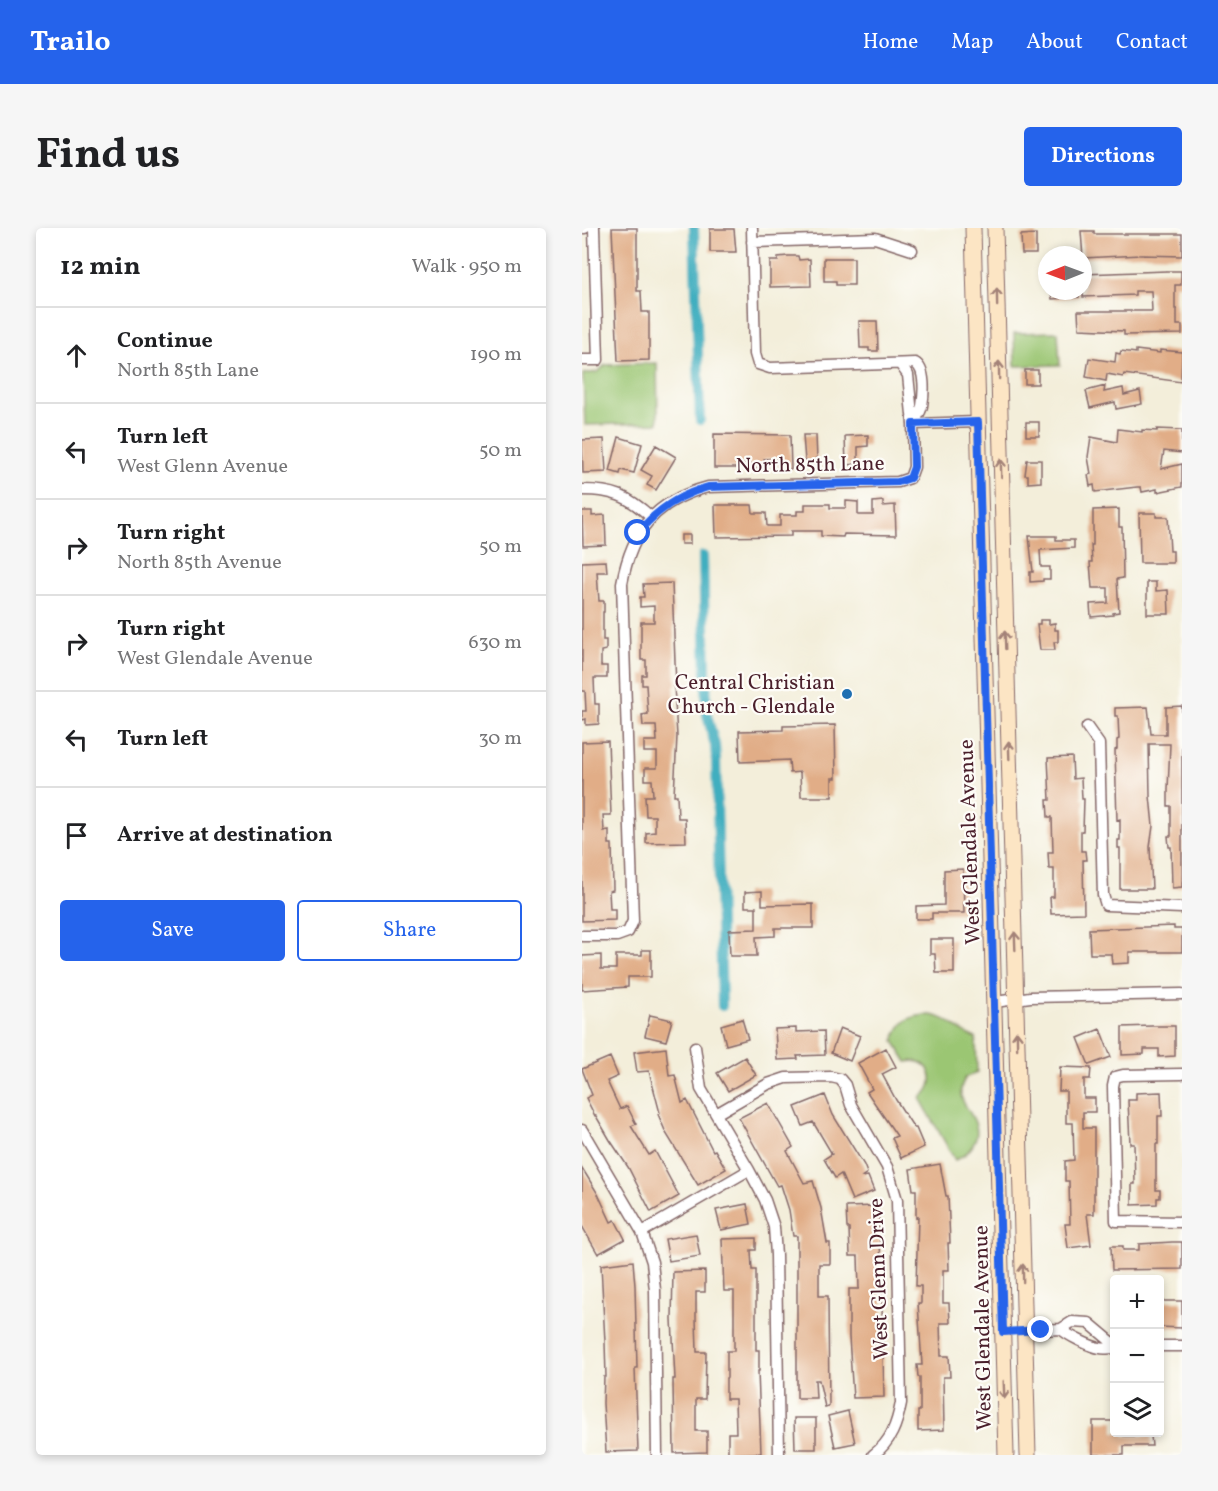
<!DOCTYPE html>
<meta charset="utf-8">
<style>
body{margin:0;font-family:Vollkorn,serif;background:#f6f6f6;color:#202124}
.controls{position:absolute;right:18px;bottom:18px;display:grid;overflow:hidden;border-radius:6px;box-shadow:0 3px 9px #0003}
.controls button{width:54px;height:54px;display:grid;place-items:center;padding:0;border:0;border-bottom:2px solid #e0e0e0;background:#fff;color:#202124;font:30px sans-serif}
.compass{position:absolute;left:456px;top:18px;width:54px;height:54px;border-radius:50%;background:#fff;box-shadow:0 3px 9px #0003;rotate:269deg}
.stop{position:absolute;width:18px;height:18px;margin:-14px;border:4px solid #2563eb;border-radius:50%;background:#fff}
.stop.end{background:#2563eb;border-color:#fff;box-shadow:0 2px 6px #0008}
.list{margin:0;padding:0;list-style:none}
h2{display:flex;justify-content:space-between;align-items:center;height:78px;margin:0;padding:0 24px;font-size:26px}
h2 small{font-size:20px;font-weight:400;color:#757577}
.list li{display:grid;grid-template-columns:39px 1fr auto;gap:18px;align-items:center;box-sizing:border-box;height:96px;padding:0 24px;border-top:2px solid #e0e0e0}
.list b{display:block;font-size:22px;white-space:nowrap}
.list p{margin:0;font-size:20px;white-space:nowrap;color:#757577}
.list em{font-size:20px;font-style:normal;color:#757577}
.actions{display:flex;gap:12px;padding:18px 24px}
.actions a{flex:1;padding:14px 0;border:2px solid #2563eb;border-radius:6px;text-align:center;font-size:21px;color:#2563eb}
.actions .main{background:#2563eb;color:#fff}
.icon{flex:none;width:33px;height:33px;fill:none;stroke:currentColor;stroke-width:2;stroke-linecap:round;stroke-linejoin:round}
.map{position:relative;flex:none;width:600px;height:1227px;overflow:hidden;border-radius:6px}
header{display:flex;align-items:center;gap:36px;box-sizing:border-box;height:84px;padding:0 30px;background:#2563eb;color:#fff}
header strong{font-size:28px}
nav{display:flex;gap:33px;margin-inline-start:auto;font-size:21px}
.intro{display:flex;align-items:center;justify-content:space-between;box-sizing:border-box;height:144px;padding:0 36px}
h1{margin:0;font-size:42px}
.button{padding:15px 27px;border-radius:6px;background:#2563eb;color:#fff;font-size:21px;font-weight:700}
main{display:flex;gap:36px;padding:0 36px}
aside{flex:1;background:#fff;border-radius:6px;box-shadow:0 3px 9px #0003}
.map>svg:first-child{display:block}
.green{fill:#9bc673;stroke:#72724f;stroke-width:1.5}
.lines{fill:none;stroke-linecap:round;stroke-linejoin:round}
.canal{stroke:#41aebf;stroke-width:10}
.building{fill:#e1ad87}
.street-casing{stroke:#856768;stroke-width:13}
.secondary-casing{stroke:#856768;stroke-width:17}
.street{stroke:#fff;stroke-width:10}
.secondary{stroke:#fce5c4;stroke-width:15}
.oneway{stroke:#a38278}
.route{stroke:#2563eb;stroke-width:8}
.poi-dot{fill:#1f6fb2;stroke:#fdfcf7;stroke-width:2}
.labels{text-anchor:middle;stroke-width:4.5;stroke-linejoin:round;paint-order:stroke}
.street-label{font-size:21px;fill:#4a1f2b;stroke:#fdfcf7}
.poi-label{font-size:21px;fill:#4a1f2b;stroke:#fdfcf7;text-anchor:end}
</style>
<header>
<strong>Trailo</strong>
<nav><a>Home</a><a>Map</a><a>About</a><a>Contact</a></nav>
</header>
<div class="intro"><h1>Find us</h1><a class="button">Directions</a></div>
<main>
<aside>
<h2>12 min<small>Walk · 950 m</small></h2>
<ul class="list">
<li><svg class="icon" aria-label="ahead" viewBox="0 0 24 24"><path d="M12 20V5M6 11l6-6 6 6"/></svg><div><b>Continue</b><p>North 85th Lane</p></div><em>190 m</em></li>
<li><svg class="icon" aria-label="left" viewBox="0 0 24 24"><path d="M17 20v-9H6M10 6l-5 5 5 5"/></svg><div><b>Turn left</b><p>West Glenn Avenue</p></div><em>50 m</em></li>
<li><svg class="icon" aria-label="right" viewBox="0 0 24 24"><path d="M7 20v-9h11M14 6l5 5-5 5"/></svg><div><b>Turn right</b><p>North 85th Avenue</p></div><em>50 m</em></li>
<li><svg class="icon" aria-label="right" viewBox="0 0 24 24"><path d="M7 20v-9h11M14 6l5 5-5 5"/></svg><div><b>Turn right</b><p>West Glendale Avenue</p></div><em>630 m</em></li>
<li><svg class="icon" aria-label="left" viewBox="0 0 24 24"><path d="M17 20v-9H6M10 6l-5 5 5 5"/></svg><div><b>Turn left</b></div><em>30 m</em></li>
<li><svg class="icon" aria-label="arrive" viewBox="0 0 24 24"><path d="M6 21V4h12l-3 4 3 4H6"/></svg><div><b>Arrive at destination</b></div></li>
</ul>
<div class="actions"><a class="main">Save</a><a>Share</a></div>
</aside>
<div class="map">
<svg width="600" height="1227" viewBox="0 0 600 1227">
<rect width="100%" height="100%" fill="#fdfcf7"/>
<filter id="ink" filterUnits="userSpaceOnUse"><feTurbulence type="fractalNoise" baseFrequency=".0167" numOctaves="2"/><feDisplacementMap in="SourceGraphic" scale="12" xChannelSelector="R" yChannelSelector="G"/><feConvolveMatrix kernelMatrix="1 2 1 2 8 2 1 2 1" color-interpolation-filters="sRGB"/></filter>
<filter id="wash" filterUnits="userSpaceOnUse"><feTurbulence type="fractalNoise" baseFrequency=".008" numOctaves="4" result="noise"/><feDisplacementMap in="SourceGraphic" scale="24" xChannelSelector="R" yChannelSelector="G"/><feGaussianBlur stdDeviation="1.35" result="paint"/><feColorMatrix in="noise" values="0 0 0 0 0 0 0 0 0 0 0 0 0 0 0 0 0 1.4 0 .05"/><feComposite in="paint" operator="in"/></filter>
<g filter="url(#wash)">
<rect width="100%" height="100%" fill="#f3eeda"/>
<path class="green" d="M476,104L478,137L433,138L432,105Z
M75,135L76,195L3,197L1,146L16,144L23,137Z
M349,787C367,789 377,805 394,810L395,844L384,849C369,871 390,880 394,898C398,913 386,927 373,932L338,870C359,857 348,828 325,834L312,813C317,792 329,787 349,787Z"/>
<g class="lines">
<path class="canal" d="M112,0L118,192
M121,328L125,487L133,517L134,531L140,778"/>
</g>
<g id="blocks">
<path class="building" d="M30,0H55V63H59L60,84H67V132L36,133Z
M128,1H152L154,24H128Z
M499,3H512V6H600V28L559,27L501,30Z
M454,6V26H440L439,7Z
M206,28H216L217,32L228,31L229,58L188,59V33H196V29Z
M242,30H272V57H254V53H242Z
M585,43H599V57H593V81H595V97H600V106L542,107V103L497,101L496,83H570L569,63H553V67L501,69V46Z
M469,63H497V69L470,71Z
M277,93H295L296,123H287V120H278Z
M554,122L578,125V122L600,124L599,154L542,146L541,149L525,146L524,153L504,149L507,130L533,134L534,125L538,126L539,123L554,125Z
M443,142H456V156H443Z
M523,158L522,164L541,160L542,167L558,163L560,176L534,181L533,174L508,180L504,163Z
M444,194H457V208H444Z
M536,201L560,204V202L575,203V201L600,202V225L582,223L579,241L600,236V259L575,264V261L560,264L559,259H555L513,264L512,257L508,258L506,247L509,246L506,229L509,209L535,214Z
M132,206L208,207L209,241H197V230L182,231L183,241H172V236H156V240H132Z
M221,207H234L235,233H223Z
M286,207V218L276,219V236L264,237L263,208Z
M37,209L60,216L52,245L39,242L38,246L28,243Z
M22,211L24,244L1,245L0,212Z
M74,217L94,229L74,262L65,257L70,248L59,242Z
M445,232H459V254L446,255V247H443Z
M264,273L276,274V287H291V274L301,273V278L313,277L314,307L262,306L261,309L239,308V303H209V308L134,309L133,277H170L171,285H184L185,298H198V287H215V283H223V276H248V280H264Z
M537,281V299H540L541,350L535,351L537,384L531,385V387L509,389L508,376L526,375V360H510L508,334H510L509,317H511V282Z
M0,283H10V288L23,287L24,317L1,318Z
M557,285H574V289H586L588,323H591V335H558Z
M99,307H108V316H99Z
M447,308H474V312H492V320L458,322L459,339H468V351H461V353L448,354V344H451Z
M24,333L25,344H15L17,373H22V384H21V412H24V422L19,423V438H25V450H12L13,476H17V496L4,497V491L0,492V483H4L3,463H0V334Z
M565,354H574V363L586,362L587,386H565Z
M90,355L93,434L94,457H92L95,508L92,567H95L96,590H103L104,614L64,615V605L73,604V588H64L63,568H71L70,552H63V540H75V524H62V513H75L74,498H61L60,487L66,486L64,457H60V447H64V432H59V394H72V378L58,379V369H62L61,356Z
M458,392H467V396L473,395V402H476V414H472L473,422H458L455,396H458Z
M600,478V659L590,660L589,619H587L586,608H589V578H586V561L588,516H567L568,568L571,598L568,619L570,661H538V620H536V612H538V591L535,592L533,522L535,521V512L537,511L536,488H533V480L566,479L569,506H584V479Z
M253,497L254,550H250V569H219L218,544L208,545L207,532L158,534L157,503L201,502V498Z
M26,513L29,587H21L22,603L27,602V616H30L31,662L27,663L28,681H33V692L0,693V514Z
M490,529L491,551L499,550L500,571H502L501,603H499V623H503L504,632H501L502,685L469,686L468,669H472V641H467L466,624H471L470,589H466L465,572H468L466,530Z
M381,641L382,685H350V691H334V678L362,677V642Z
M180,663V677L231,676V700H193V708L174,709L175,728H148L147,702L174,701V679H163V664Z
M592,698V701H600V724H547V735L530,736L529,726H508L507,701Z
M348,711H372V745H354L353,726H348Z
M60,722H69V749H46V759L0,762V728L19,727V741H34V727H60Z
M68,787L90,792L84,813L63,808Z
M160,791L166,811L144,817L139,797Z
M570,798H593V828L577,829V821H562V826L540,827V799Z
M214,800V804L242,803L243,827L215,828L216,831L195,832L193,801Z
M258,800L278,808L268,833L249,825Z
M518,801L529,829L507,837L496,810Z
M84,820L87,848L93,847L100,875L105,872L131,923L133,922L144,941L116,957L84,905L76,886L78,885L67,843L55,844L52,824Z
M304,820L314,839L300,846L314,872L332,900H334L342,919L319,930L310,910L315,908L285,864L290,861L276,835Z
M28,829L36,848L25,853L38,881L45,878L54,896L49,898L67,927L73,923L97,968L69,984L46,939L28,912L14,888H13L4,870L10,867L0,841Z
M163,829L174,847L146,863L135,845Z
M478,839L509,840L508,851H502V870H513V884H501V900H512V986H505L509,1017L486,1020L483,996H488L487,953H483V933L492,932L491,895H484V863H477Z
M579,864L580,888H576V916H574V962H578V970H575V976L550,977V956H553L552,916H548L546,872H554V865Z
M243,867L251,887L282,937L285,945L279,949L286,948L292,963L270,972L259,946L253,950L242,931L250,926L231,894L221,898L213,879Z
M186,875L211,919L205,923L222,955L231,953L239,980L245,1015H248V1036H237V1068H246L247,1178L243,1179L237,1152H233L234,1170H215V1008H211L207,982L199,957L195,958L157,890Z
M358,936L364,968H366L368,1015H366L367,1042H361V1075H367L368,1095H358L359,1128H367L368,1149H361L362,1202L336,1203V1183H338V1149H336L335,1137H340L336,1075H339V1058H334L336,989L334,990V962H331L328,941Z
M0,940L16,966L29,994L33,992L43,1011L16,1026L0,998Z
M165,976L169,996L139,1002L134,982Z
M296,978L299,1034L302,1169L271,1170L267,1109V1061H277L276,1028H268L267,1000H265L264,979Z
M114,1006L118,1028L87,1033L83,1011Z
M174,1010V1022H169L170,1042H174V1122H177V1143H176L179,1225L146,1226V1205H154L153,1171H144V1150H145V1123H152V1063H142L140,1011Z
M590,1014H600V1041L530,1042L529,1018H541V1022H557V1016Z
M51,1033L53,1058L55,1140H53L56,1223L24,1224L21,1175L22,1149H24L23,1114L19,1037Z
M123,1043V1064H114V1090L115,1124H124L123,1171H114V1203H125V1224L92,1225L91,1151H93L90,1091L91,1044Z
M578,1073H600V1100L578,1099Z
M266,1183L273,1215L253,1219L246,1188Z
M212,1190H234V1221H213Z
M511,1193H532V1204H542V1208H569L570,1218H542V1227H511Z"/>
</g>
</g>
<g filter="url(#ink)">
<use href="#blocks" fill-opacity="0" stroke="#856768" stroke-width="1.5"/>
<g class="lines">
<g class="street-casing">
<path id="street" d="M0,0H3
M170,0L173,126L176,136L188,140L333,135C344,141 342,166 340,178C339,184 334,190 331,196
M170,14L293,10L330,22
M0,132H16L12,0
M331,196L396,194
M0,262C32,262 46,268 69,289
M505,499L517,516L521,667L524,677L600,680
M0,708H35L46,704L51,693L40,355C50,302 73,273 126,259L316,254L328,250L332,239L331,196L326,147L318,136
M413,774L448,769L600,766
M113,819L119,861L167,942L183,972L192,999L194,1027L197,1227
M600,846L541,847L533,849L531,858L534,993L600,994
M134,886L186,856L204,850L249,849L258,851L263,857L269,877L305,939L315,972L319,1175C315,1196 309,1214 291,1227
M0,902L60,1004L70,1034L73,1062L75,1227
M60,1004L167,942
M479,1101C485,1107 509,1119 518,1120C522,1121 528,1120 532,1120
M442,1103L479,1101L490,1094L507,1095L532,1116
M578,1118H600"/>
</g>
<g class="secondary-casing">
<path id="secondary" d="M391,0L424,1227
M413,0L446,1227"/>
</g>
<use href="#street" class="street"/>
<use href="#secondary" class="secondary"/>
</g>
<defs><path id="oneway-shaft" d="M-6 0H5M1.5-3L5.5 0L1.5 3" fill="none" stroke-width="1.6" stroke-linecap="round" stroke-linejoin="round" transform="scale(1.5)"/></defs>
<g class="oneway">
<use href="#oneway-shaft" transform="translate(415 69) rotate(-91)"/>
<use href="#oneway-shaft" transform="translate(417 142) rotate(-91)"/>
<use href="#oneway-shaft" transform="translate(419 240) rotate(-92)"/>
<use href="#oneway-shaft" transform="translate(423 412) rotate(-92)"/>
<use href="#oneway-shaft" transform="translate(427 522) rotate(-92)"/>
<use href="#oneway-shaft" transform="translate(433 713) rotate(-92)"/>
<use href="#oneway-shaft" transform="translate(435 812) rotate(-91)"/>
<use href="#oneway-shaft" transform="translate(441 1045) rotate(-91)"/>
<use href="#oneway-shaft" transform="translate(422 1162) rotate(88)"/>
</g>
</g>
<g class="lines" filter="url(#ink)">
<path class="route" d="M56,305C75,281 97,267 126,259L316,254L328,250L332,239L331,196L396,194L421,1104L459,1102"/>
</g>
<circle class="poi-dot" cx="265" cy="466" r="6"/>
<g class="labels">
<g class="street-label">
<text transform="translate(228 236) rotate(-1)" y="7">North 85th Lane</text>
<text transform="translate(387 614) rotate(-92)" y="7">West Glendale Avenue</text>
<text transform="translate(296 1051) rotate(-92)" y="7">West Glenn Drive</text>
<text transform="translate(400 1100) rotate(-91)" y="7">West Glendale Avenue</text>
</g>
<g class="poi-label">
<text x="253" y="461">Central Christian<tspan x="253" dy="24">Church - Glendale</tspan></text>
</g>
</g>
</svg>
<div class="controls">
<button>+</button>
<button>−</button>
<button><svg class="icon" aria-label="layers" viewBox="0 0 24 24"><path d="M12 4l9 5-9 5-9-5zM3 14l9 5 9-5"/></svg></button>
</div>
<svg class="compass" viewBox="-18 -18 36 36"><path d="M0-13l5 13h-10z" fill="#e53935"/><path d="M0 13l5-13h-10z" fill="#757577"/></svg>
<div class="stop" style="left:56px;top:305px"></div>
<div class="stop end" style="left:459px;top:1102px"></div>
</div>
</main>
